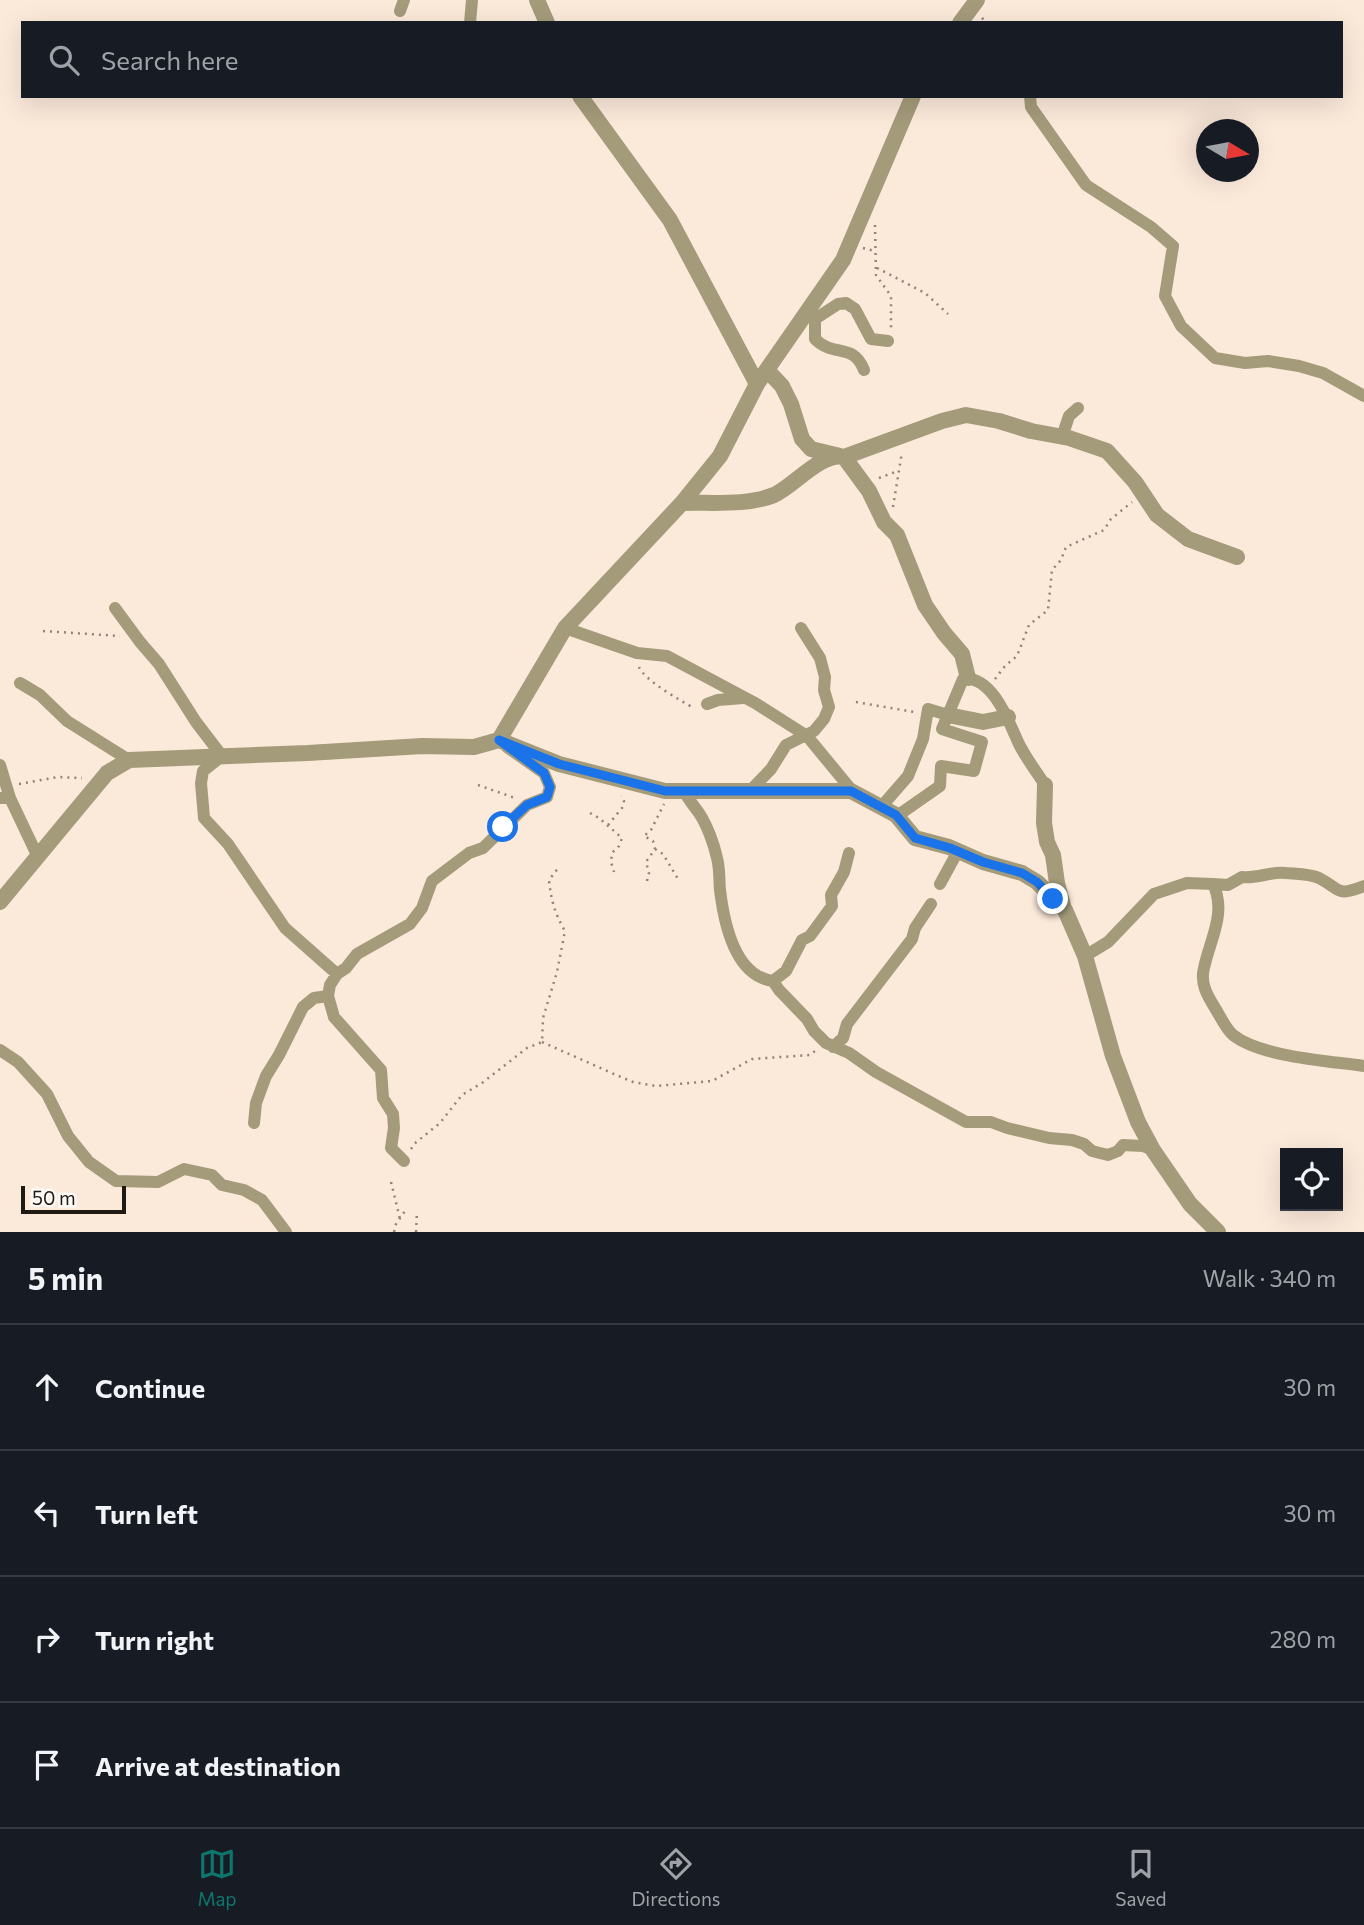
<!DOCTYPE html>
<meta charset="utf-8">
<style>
body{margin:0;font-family:Commissioner,sans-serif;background:#242831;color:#f1f3f6}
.controls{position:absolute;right:21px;bottom:21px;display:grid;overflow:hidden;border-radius:0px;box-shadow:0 7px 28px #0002}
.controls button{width:63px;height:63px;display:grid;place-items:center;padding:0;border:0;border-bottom:2px solid #363941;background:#171b24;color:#f1f3f6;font:35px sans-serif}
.compass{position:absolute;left:1196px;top:119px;width:63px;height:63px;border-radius:50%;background:#171b24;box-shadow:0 7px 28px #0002;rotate:100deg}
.scale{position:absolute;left:21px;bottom:18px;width:105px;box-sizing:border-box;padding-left:7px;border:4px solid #1f1913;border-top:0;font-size:19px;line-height:24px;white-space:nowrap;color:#1f1913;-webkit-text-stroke:5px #fcf9f6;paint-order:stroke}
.stop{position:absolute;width:21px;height:21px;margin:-16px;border:5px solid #1a73e8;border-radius:50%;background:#fff}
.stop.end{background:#1a73e8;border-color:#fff;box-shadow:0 2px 7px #0008}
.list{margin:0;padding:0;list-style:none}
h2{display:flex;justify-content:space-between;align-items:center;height:91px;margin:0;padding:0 28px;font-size:30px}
h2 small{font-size:23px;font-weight:400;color:#9ea1a6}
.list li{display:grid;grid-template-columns:46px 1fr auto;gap:21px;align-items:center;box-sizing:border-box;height:126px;padding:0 28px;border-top:2px solid #363941}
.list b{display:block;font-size:26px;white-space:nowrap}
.list em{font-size:23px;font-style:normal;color:#9ea1a6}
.icon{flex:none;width:38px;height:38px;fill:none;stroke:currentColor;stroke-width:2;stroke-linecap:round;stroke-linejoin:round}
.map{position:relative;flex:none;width:1364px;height:1232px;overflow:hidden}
.search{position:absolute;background:#171b24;box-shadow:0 7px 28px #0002;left:21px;right:21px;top:21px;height:77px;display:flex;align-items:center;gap:18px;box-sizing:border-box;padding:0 24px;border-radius:0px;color:#9ea1a6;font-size:26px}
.sheet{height:595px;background:#171b24}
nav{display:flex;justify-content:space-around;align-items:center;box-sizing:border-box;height:98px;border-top:2px solid #363941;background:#171b24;font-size:19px;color:#9ea1a6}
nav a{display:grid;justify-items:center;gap:4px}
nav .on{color:#0f766e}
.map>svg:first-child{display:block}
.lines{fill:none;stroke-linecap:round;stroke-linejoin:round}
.path{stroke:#908479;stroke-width:2.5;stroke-dasharray:2 5;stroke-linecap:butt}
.minor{stroke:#a39b7a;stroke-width:12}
.tertiary{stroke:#a39b7a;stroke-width:16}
.route{stroke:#1a73e8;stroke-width:9}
</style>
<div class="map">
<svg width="1364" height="1232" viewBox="0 0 1364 1232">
<rect width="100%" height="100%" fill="#fbe9da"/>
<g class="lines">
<path class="path" d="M982,18L987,23
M875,225L876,275L891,296V328
M863,248L875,251
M877,268L925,293L948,314
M879,478L898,471
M893,507L902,452
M43,631L120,636
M639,667C644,680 681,701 694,708
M995,679L1005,666L1017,656L1029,625L1048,610L1052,570L1061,560L1066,547L1104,530L1111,519L1132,502
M856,702L914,712
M19,784L58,777L82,778
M478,785L515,798
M590,813L599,818L622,838L619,846L612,853L611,862L614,872
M608,825L622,808L624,801L621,796
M655,849L663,854L678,879
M647,881L649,873L646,862L655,849L653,841L644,836L651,830L664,804
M542,1042L614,1074L633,1082L656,1086L712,1081L752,1059L810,1055L815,1051
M411,1149L414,1144L440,1123L462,1095L482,1083L527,1048L542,1042L543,1018L557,972L565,931C555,914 551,900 549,880L559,867
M391,1182L400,1219
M394,1232L396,1224L407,1208
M416,1232L417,1211"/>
<path class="minor" d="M400,11L404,0
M470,23L472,0
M1030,96L1031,107L1086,185L1151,227L1173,246L1165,296L1181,326L1215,358L1245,363L1268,361L1299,366L1323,373L1364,396
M811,313L815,319V339C834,358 853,342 864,370
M815,319L838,304L846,303L855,309L871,339L888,341
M1062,437L1069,416L1078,408
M115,608L140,642L159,664L196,722L222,756L203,771L201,783L204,818L228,844L285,928L337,974
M565,628L637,653L667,656L755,703L807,736L854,793
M20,683L40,695L67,721L129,760
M707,704L718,700L743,698
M0,765L10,798
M684,791C688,799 694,806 699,813C707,825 714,844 717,858C720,869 719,880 720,890C724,923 735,976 773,981L786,971L802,940L810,936L832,906L831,895L844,872L849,853
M749,792L771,769L786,745L814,731L824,719L829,707L824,690L825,677L820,658L801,628
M0,798H10L37,855
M882,806L908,776L923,739L928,709L948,715
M897,816L940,786L941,766L974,771L982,742L942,729L963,679C992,675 1009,722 1018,742C1025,757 1036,771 1045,785
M940,884L958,851
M1213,884L1228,885L1242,877C1257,879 1271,871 1286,873C1296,874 1310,874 1319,878C1342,890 1335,897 1364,886
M1085,956L1108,942L1154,894L1187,883L1213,884C1227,913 1210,939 1204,968C1200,983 1207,995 1215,1008C1220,1016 1226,1029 1233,1035C1261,1057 1329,1061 1364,1066
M773,981L779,990L807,1019L814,1031L826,1043L849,1053L876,1072L966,1122H991L1007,1128L1049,1138L1072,1140L1084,1144L1092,1151L1108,1155L1118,1151L1123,1145L1143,1146L1153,1150
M328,996L334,1017L381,1070L383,1098L393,1114L394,1128L391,1148L404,1161
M833,1047L843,1038L847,1024L912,939L915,928L931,904
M0,1050L18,1062L47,1094L68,1136L89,1162L116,1181L158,1182L184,1169L212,1175L222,1185L244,1190L262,1200L286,1232
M254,1123L256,1103L266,1076L279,1055L303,1007L314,998L328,996L330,985L337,974L346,968L357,954L410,924L422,908L432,881L469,853L483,848L527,805L547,797L550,787L544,773L507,747"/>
<path class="tertiary" d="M537,0L547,23
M960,23L977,0
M580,96L670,220L757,384
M767,370L782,386L791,404L802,439L811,449L840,456
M844,457L869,491L884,522L897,535L925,605L944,633L962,654L968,678
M682,503C711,502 747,506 774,495C794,486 821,452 844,457L942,421L966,415L999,421L1031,431L1069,438L1107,451L1135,482L1157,515L1188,539L1237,557
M948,715L983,722L1008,717
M499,740L559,764L665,791H851L896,815L915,838L949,847L983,862L1022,873L1037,882L1065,910L1085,956L1113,1056L1138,1122L1153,1150L1190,1204L1218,1232
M1045,785L1044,823L1047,842L1053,855L1057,883L1064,909
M0,902L107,773L129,760L308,753L422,746L474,747L499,740L565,628L682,503L720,456L757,384L843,260L913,96"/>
</g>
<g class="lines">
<path class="route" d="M503,827L527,805L547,797L550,787L544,773L499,740L559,764L665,791H851L896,815L915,838L950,848L983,862L1022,873L1037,882L1053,899"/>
</g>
</svg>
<div class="controls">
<button><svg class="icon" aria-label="locate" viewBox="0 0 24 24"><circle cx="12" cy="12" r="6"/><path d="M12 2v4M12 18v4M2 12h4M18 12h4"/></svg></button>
</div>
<svg class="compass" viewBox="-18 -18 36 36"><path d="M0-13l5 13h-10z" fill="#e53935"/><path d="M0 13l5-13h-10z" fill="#9ea1a6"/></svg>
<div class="scale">50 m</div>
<div class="stop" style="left:503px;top:827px"></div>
<div class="stop end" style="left:1053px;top:899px"></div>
<div class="search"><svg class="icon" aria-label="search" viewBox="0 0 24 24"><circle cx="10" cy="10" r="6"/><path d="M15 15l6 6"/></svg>Search here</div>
</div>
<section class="sheet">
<h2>5 min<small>Walk · 340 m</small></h2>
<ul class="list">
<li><svg class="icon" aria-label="ahead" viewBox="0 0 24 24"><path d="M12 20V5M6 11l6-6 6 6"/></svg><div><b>Continue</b></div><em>30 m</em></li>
<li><svg class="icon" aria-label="left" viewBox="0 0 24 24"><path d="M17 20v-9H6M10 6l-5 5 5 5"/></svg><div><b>Turn left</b></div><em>30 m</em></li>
<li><svg class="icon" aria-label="right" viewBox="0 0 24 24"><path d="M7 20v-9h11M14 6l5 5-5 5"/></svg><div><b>Turn right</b></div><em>280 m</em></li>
<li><svg class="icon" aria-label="arrive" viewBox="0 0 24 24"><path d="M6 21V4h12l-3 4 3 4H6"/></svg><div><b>Arrive at destination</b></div></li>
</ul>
</section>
<nav>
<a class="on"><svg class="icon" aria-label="map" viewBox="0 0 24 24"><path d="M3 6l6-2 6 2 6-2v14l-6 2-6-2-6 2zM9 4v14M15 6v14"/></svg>Map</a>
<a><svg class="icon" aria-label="directions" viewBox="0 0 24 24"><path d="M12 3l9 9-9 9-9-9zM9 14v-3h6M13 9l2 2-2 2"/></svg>Directions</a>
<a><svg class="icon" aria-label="saved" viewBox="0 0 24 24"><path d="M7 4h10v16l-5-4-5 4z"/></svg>Saved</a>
</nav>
